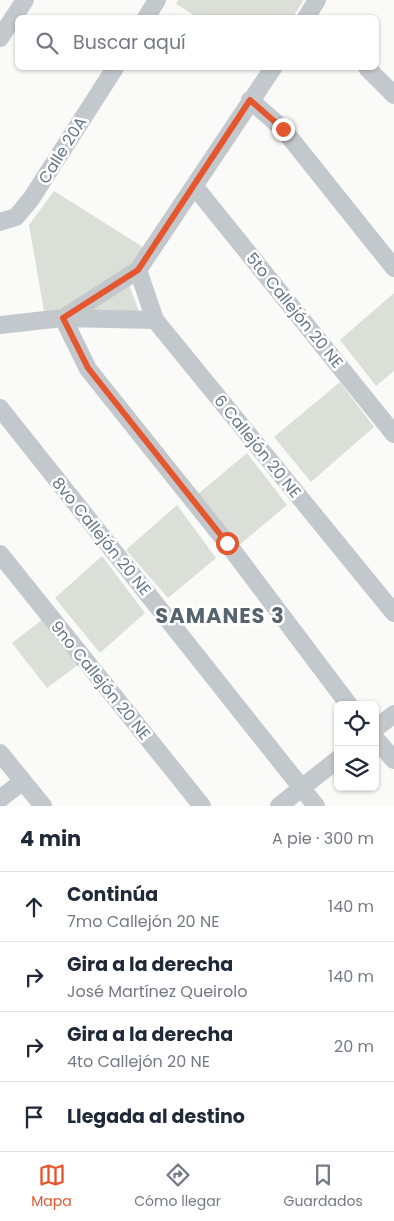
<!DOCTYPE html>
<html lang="es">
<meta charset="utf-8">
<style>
body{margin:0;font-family:Poppins,sans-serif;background:#f6f6f7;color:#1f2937}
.controls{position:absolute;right:15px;bottom:15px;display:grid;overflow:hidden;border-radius:8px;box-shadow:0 1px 4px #0004}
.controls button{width:45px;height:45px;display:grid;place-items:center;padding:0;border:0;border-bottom:1px solid #e0e1e3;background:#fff;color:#1f2937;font:25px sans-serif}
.stop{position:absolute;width:15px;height:15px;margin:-11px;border:4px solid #e4572e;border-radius:50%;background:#fff}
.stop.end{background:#e4572e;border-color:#fff;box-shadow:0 1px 5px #0008}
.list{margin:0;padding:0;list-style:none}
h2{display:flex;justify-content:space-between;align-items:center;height:65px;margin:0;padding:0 20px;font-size:21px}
h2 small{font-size:16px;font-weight:400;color:#747a83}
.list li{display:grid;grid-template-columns:32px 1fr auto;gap:15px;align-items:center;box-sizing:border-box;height:70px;padding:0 20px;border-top:1px solid #e0e1e3}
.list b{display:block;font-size:19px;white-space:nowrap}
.list p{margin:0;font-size:16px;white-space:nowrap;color:#747a83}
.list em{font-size:16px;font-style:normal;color:#747a83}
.icon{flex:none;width:28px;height:28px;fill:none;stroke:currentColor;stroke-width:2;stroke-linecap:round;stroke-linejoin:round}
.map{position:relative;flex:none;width:394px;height:806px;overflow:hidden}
.search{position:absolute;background:#fff;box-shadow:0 1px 4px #0004;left:15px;right:15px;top:15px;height:55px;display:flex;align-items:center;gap:12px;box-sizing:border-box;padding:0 18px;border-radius:8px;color:#747a83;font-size:19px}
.sheet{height:345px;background:#fff}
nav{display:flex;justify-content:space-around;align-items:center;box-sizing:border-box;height:70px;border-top:1px solid #e0e1e3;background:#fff;font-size:14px;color:#747a83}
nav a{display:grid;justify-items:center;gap:2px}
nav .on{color:#e4572e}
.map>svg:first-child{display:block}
.green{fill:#dadfd7}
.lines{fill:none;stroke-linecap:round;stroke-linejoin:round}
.minor{stroke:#c3c8cc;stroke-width:18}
.route{stroke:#e4572e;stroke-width:6}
.labels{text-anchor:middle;stroke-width:5;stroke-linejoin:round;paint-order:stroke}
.street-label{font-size:16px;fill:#657683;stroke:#fff}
.district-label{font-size:21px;font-weight:bold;letter-spacing:1px;fill:#57646e;stroke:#fff}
</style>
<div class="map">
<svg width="394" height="806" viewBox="0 0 394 806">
<rect width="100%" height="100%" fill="#fafaf8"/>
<path class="green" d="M178,0H302L303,1L293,17H197L176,4Z
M54,191L146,249L126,277L139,311H44L29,225Z
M394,293V371L376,386L340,340Z
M340,382L374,427L311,482L274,437Z
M247,453L287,505L238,546L198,494Z
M177,505L216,558L168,598L126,550Z
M102,556L145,613L100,653L55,598Z
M43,619L78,665L47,688L12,643Z"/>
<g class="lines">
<path class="minor" d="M146,18L157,0
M306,18L317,0
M0,38L25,0
M273,68L138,270L63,318L88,369L227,543L349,705
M367,68L394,95
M250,100L283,129L394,268
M195,187L394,434
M0,222L16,217L31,199L115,68
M138,270L155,320L394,613
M0,325L63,318L155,320
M0,408L316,806
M0,554L202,806
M375,729L394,714
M375,738L394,760
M0,753L43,806
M0,799L23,781
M279,806L338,759"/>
</g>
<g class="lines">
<path class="route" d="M227,543L88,368L63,318L138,270L250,100L283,129"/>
</g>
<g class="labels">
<g class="street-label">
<text transform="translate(62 150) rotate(-58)" y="6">Calle 20A</text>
<text transform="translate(295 310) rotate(51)" y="6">5to Callejón 20 NE</text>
<text transform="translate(258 446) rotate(51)" y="6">6 Callejón 20 NE</text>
<text transform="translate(102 536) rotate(51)" y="6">8vo Callejón 20 NE</text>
<text transform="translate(101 680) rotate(51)" y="6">9no Callejón 20 NE</text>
</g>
<g class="district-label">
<text x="220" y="623">SAMANES 3</text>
</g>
</g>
</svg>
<div class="controls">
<button><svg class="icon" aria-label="locate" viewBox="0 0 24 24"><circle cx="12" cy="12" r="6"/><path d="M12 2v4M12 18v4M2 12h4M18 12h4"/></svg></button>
<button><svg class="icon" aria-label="layers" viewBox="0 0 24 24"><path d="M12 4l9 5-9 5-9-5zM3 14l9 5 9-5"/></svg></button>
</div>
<div class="stop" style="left:227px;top:543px"></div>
<div class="stop end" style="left:283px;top:129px"></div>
<div class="search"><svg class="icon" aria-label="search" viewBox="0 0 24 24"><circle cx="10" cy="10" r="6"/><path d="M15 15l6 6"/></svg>Buscar aquí</div>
</div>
<section class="sheet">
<h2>4 min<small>A pie · 300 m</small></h2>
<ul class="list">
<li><svg class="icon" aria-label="ahead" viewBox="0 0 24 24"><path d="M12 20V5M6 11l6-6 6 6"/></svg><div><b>Continúa</b><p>7mo Callejón 20 NE</p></div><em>140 m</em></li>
<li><svg class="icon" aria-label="right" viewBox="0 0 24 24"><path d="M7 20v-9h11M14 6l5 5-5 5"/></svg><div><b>Gira a la derecha</b><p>José Martínez Queirolo</p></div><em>140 m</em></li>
<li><svg class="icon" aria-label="right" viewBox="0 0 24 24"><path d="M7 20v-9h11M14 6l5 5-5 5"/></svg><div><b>Gira a la derecha</b><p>4to Callejón 20 NE</p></div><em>20 m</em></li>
<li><svg class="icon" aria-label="arrive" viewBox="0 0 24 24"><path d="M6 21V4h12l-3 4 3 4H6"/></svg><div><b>Llegada al destino</b></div></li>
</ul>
</section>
<nav>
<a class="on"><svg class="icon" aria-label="map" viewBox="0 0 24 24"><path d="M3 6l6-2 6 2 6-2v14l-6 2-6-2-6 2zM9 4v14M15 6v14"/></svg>Mapa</a>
<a><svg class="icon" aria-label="directions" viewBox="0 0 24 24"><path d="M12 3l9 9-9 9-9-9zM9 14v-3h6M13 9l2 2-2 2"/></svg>Cómo llegar</a>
<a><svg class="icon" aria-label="saved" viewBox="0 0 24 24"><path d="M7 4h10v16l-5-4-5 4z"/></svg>Guardados</a>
</nav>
